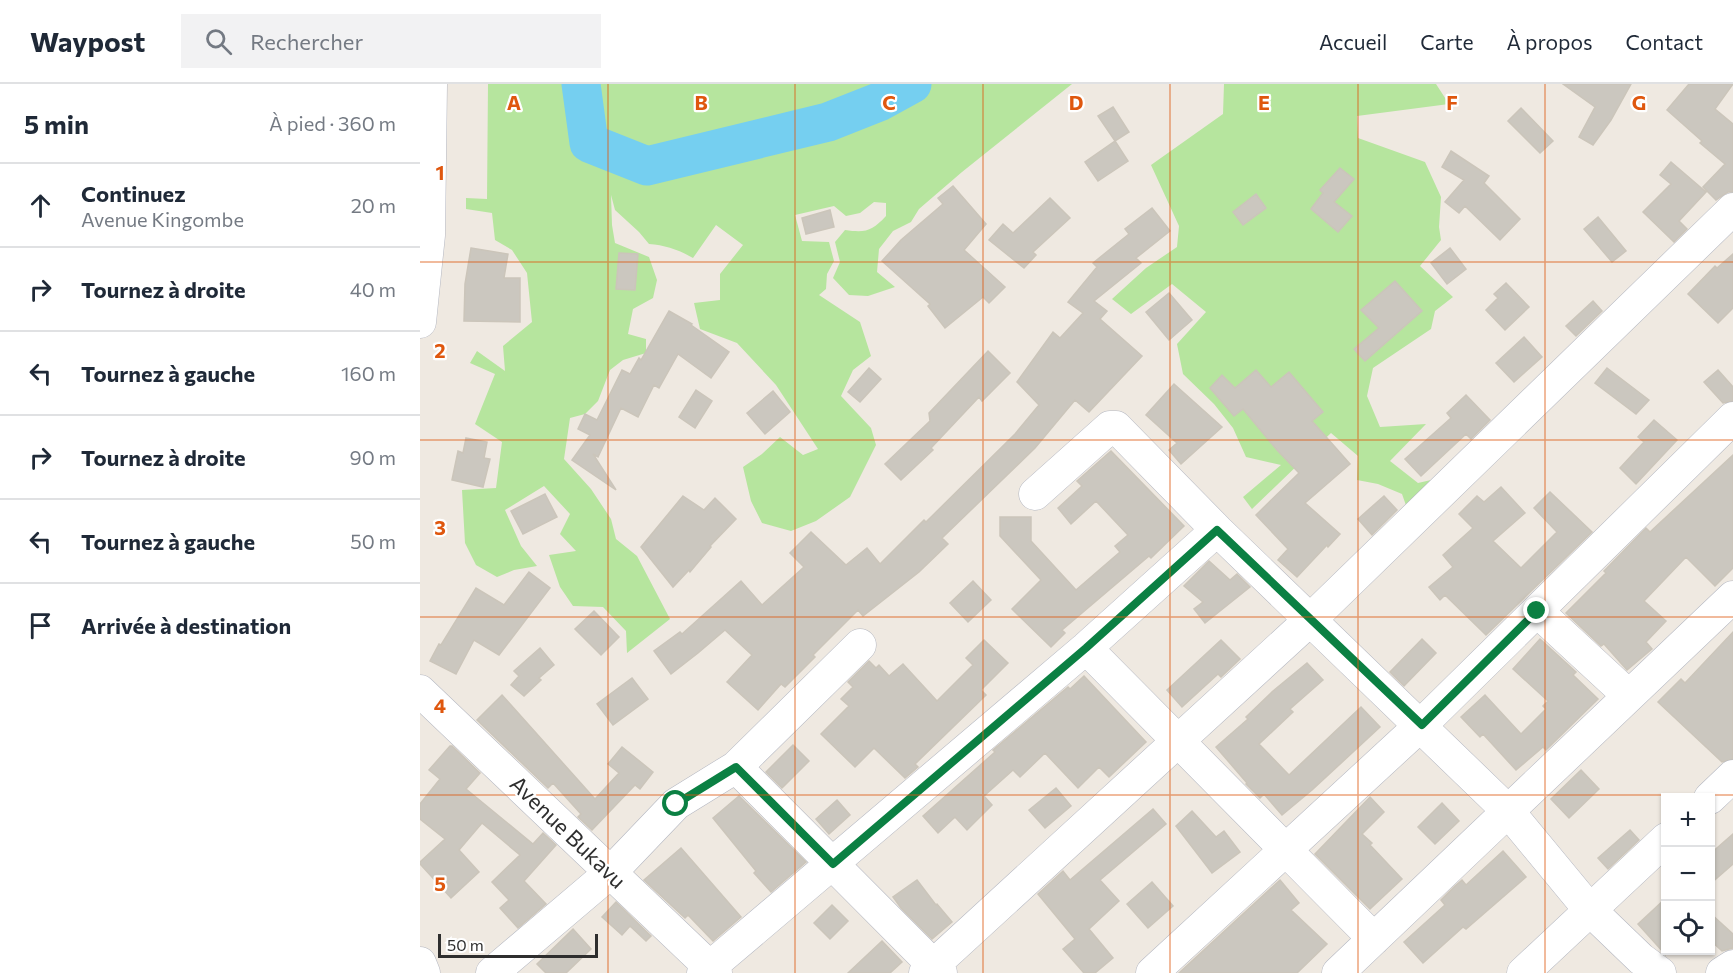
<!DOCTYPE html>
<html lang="fr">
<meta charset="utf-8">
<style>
body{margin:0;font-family:Commissioner,sans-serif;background:#f2f2f3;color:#1f2937}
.controls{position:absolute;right:18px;bottom:18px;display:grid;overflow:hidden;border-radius:0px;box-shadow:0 2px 4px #0004}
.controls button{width:54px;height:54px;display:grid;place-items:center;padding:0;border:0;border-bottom:2px solid #e0e1e3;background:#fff;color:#1f2937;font:30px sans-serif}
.scale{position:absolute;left:18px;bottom:15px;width:160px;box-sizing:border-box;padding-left:6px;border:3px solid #2e2e2e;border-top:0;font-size:16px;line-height:21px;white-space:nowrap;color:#2e2e2e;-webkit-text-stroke:4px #fff;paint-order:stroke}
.stop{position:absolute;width:18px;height:18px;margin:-14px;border:4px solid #0b8043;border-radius:50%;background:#fff}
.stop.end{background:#0b8043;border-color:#fff;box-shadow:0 2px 6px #0008}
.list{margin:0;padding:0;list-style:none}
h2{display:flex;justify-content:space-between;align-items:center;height:78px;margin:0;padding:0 24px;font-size:26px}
h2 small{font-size:20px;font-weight:400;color:#747a83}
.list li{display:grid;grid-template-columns:39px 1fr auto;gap:18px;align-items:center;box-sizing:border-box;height:84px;padding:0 24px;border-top:2px solid #e0e1e3}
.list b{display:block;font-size:22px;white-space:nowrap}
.list p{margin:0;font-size:20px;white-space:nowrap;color:#747a83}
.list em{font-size:20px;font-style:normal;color:#747a83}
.icon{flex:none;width:33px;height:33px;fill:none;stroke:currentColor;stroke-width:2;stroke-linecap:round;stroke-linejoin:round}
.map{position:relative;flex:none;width:1313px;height:889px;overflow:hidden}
header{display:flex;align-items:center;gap:36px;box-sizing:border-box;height:84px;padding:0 30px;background:#fff;border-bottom:2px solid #e0e1e3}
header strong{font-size:28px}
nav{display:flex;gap:33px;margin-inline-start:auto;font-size:21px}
.search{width:420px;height:54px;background:#f2f2f3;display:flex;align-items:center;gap:15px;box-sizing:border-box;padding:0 21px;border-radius:0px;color:#747a83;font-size:22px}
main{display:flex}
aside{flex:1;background:#fff}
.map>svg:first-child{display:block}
.green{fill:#b6e59e}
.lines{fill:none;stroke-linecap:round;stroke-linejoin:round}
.river{stroke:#75cff0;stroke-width:39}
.building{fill:#cbc7bf;stroke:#cbc5ba;stroke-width:1.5}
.minor-casing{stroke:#b4b7c1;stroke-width:33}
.minor{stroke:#fff;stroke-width:32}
.route{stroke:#0b8043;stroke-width:8}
.grid{fill:none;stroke:#df570e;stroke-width:1.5;stroke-opacity:0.55}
.labels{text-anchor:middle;stroke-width:4.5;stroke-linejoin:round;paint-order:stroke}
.street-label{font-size:22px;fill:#2e2e2e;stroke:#fff}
.grid-label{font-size:20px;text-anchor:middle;font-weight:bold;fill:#df570e;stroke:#fff;stroke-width:4.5;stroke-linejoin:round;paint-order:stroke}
</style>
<header>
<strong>Waypost</strong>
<div class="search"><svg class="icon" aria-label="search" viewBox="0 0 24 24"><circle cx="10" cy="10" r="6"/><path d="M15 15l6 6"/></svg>Rechercher</div>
<nav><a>Accueil</a><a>Carte</a><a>À propos</a><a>Contact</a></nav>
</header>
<main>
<aside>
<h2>5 min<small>À pied · 360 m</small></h2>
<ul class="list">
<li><svg class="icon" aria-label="ahead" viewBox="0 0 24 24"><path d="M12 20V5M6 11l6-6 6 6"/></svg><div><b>Continuez</b><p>Avenue Kingombe</p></div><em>20 m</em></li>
<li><svg class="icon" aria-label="right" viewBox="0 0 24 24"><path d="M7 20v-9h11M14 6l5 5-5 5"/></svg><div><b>Tournez à droite</b></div><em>40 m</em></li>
<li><svg class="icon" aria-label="left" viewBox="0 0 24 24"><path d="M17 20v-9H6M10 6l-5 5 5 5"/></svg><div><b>Tournez à gauche</b></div><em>160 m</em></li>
<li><svg class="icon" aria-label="right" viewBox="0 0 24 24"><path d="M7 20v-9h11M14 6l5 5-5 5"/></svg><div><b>Tournez à droite</b></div><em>90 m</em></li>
<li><svg class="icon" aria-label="left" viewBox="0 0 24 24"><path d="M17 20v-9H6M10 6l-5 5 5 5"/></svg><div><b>Tournez à gauche</b></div><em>50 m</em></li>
<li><svg class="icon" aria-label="arrive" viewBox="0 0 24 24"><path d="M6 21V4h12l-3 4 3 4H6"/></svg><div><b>Arrivée à destination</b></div></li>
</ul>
</aside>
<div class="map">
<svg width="1313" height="889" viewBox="0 0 1313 889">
<rect width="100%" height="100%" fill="#efe9e1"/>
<path class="green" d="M68,0H652L542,88L499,125L491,138L473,147L459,165L457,188L475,203L448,212L429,211L413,194L420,178L415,158L425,146C446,149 452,147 466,132V119L454,118L440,129L426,132L414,122L375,131L382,157L409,158L414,177L407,190L406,205L399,211L440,238L451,272L433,286L421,312L451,344L456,361L430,413L396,437L371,447L342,439L331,417L323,383L342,370L360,353L383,371L398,365L356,301L317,259L280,245L274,219L300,216V190L323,161L296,141L273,174C259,166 245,161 229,160L219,148L195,126L191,111L192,141L195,159L229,173L237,196L233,214L213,225L208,250L226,255V269L203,276L190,286L178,317L165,330L150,334L144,375L171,405L191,435L196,455L217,472L250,535L207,569L206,547L183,523L153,522L140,503L129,471L156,467L140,450L150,430L124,402L85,426L101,462L117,482L94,486L77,493L56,481L45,459L42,406L76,404L82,358L55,340L75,290L50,279L57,267L85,287L83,262L112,238L107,189L92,166L75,156L72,129L46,125V114L67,115Z
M804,0H1016L1029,20L937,32L938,54L1005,78L1021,113L1019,143L1021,156L1000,182L1033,213L1015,227L1011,245L953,284L947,312L960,343L1006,340L970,377L998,399L1024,393L988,427L982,410L958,400L937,396L938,372L911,349L832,425L823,413L861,381L826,373L813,344L794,320L763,290L757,260L786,228L752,200L711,230L692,215L726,184L757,163L759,142L731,81L803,30Z"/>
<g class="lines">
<path class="river" d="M161,0L169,59L227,82L408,38L461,17L492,0"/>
</g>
<path class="building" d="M1143,0H1211L1191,36L1173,61L1159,53L1175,23Z
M1269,0H1313L1295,25L1313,40V108H1308L1296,116L1283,103L1305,80L1280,59L1282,57L1247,26Z
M693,23L709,48L695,57L678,32Z
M1101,24L1133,57L1120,69L1088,37Z
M695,57L708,77L678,97L665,78Z
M1031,67L1069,92L1064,99L1100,135L1080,156L1045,122L1039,129L1025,118L1044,96L1022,83Z
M1251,78L1286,108L1259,137L1267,145L1254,158L1223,128L1251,100L1240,91Z
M920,84L934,95L914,118L932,132L918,148L891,125L903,109L900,106Z
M533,102L566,140L544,166L585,203L569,219L563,213L525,244L508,222L510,220L462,177L481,156L523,120L518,114Z
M836,110L846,124L823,141L813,128Z
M630,114L650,134L613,168L616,171L604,184L569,156L583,140L593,149Z
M732,124L750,147L716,174L721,179L674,217L687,227L680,235L722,272L669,328L655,316L615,364L522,454L528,460L499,488L443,532L438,526L393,571L395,573L365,603L361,600L338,626L307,598L332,571L305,546L278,569L251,590L234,567L260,548L262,550L321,497L342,521L384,483L370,469L391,448L426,481L447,464L460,480L504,436L506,438L595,350L619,321L597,298L633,248L640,254L663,229L648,218L677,183L673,179L709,150L705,145Z
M410,126L414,143L386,150L382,134Z
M1178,133L1206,167L1192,178L1164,145Z
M51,164L88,170L84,194H100V238L44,237L45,200Z
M1030,164L1046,185L1027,200L1011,179Z
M199,169L218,170L215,206L196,205Z
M1313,170V224L1298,239L1268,210L1295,182L1297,184Z
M975,197L1002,227L945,277L934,265L959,244L941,226Z
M1086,199L1109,223L1085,246L1066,226L1078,214L1074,210Z
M749,209L772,236L749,256L726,228Z
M1173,217L1182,227L1156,252L1146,242Z
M249,227L272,240L271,241L309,268L291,294L258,270L239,304L234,301L218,333L201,324L178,373L173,370L196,406L152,376L170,351L158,345L165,330L177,336L202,286L210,290L219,274L221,276Z
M1104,253L1122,273L1094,298L1076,279Z
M568,267L590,289L562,317L559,313L511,364L513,366L481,396L465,380L510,337L509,329Z
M449,284L461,295L440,318L428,308Z
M1187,284L1229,316L1216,330L1175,299Z
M836,286L851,303L869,288L903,328L892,337L930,380L885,419L920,450L908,463L907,461L877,493L858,476L868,465L836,431L879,389L857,366L823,325L814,332L790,304L802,291L815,304Z
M1298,286L1313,303V317L1303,319L1284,298Z
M754,300L802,343L761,380L749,366L757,359L726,331Z
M276,306L292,317L275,344L259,333Z
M353,307L370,328L345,350L327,329Z
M1046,311L1070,336L1051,355L1046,350L1001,392L985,375L1031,334L1027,329Z
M1234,336L1257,356L1216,400L1200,384L1224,358L1218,353Z
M46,354L67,358L64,374L70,375L63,403L32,396L38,367L43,369Z
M691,367L764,442L731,474L729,472L642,546L645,549L631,563L592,525L621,496L580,452V433H611V457L656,506L700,468L695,462L708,451L676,417L651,440L638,424L662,402L657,397Z
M1313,371V484L1295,502L1266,473L1224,517L1246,537L1226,558L1232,565L1207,586L1184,560L1181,562L1146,529L1186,489L1184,487L1226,444L1230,448Z
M1081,403L1105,429L1073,457L1101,484L1137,448L1114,424L1130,408L1172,448L1066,551L1025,511L1020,516L1009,503L1033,483L1023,471L1053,444L1039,430L1057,412L1064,418Z
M125,410L137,433L103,450L91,427Z
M263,412L284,426L295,414L316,435L290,462L291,463L270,488L269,486L253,503L221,463Z
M964,412L977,426L952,451L938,435Z
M789,477L810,496L817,490L830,503L785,539L774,525L783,518L764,502Z
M109,488L130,504L79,571L54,556L36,590L10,577L19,560L21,561L56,504L84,521Z
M553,497L571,516L548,538L530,519Z
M174,527L199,553L181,571L155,545Z
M1313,548V675L1302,678L1238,618L1261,595L1265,599Z
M1002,555L1016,569L984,602L970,588Z
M1120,555L1156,588L1153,591L1178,615L1126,666L1123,663L1096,686L1063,650L1060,653L1041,633L1065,611L1101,650L1126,625L1123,622L1128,617L1093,585Z
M564,556L588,579L561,606L566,611L495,680L498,683L485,694L454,664L435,683L401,650L429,622L421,615L433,603L428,598L449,577L456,584L459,581L469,592L483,580L517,617L553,581L546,574Z
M801,556L820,575L801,593L798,590L762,623L747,606Z
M120,564L134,581L119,594L121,596L104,612L91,601L99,592L94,587Z
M887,579L903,596L870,625L873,628L839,660L869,691L941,623L960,643L892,706L862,731L844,710L840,714L826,700L827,699L796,663L828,635L826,633L853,607Z
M664,592L726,658L689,693L679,683L658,704L625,669L600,693L593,686L564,712L572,721L547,746L535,733L518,749L503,732L575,668L573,666L648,603L650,605Z
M212,594L228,615L193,641L177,620Z
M82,611L175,715L199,689L188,680L202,663L233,688L220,705L215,701L172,746L158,733L161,730L133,699L128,704L57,636Z
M373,661L389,677L362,704L346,688Z
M30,662H32L60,689L46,705L113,760L123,749L136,761L104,797L126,820L98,844L80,824L89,816L72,798L100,771L62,739L39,766L59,788L31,814L0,780V778L25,755L0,735V720L20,695L9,686Z
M1161,686L1179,705L1149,734L1131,715Z
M636,704L651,722L625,744L609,726Z
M319,712L386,778L351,808L334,789L336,787L293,734Z
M950,713L964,728L942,750L952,759L950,761L982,795L950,825L895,770Z
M417,716L430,731L409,750L396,735Z
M1022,719L1039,737L1015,760L998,743Z
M733,725L746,740L680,796L699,817L669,845L693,874L675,889H664L643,865L655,855L618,810L643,787L650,796Z
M772,727L796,753L804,747L820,768L792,789L756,742Z
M1210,746L1219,756L1188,785L1178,774Z
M1313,750V780L1290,800V770Z
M261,764L321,833L293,857L268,831L265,834L224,796Z
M1083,767L1106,793L1046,845L1043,843L1003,879L984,858L1025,821L1021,816L1035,802L1042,796L1046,801Z
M497,796L516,821L517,820L532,838L512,855L481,824L473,813Z
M860,796L879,819L871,826L907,860L877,889H759Z
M732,798L753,822L728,844L707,820Z
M1245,815V870L1218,840Z
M196,818L231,852L226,857L210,842L202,851L182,833Z
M412,821L428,837L410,855L394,839Z
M1290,829L1313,850V864L1302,867L1290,856Z
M153,845L171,865L146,889H126L117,880Z
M462,857L482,878L470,889H428Z"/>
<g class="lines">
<g class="minor-casing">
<path id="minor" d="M0,238L9,151L11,0
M615,410L690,343H696L797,446L1088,727L1169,825L1221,875L1240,889
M1117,527L1209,612
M666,564L954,855
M0,607L296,889
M316,683L521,889
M1290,714L1313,692
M0,879L4,889
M72,889L191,788L256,720L316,683L440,561
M283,889L666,564L797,446
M505,889L891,535L1313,125
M732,889L1001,641L1313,334
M918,889L1313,513
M1103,889L1246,755
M1302,889L1313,882"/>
</g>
<use href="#minor" class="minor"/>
</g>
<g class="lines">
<path class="route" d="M256,720L316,683L413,780L666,564L797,446L1002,641L1117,527"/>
</g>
<path class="grid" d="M188,0V889M375,0V889M563,0V889M750,0V889M938,0V889M1125,0V889M0,178H1313M0,356H1313M0,533H1313M0,711H1313"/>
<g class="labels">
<g class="street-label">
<text transform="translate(148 748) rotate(44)" y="8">Avenue Bukavu</text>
</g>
</g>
<g class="grid-label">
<text x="94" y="26">A</text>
<text x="281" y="26">B</text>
<text x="469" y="26">C</text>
<text x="656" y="26">D</text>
<text x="844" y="26">E</text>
<text x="1032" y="26">F</text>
<text x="1219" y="26">G</text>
<text x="20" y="96">1</text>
<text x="20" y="274">2</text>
<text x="20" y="451">3</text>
<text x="20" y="629">4</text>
<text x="20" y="807">5</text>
</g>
</svg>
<div class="controls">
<button>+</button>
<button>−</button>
<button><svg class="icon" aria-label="locate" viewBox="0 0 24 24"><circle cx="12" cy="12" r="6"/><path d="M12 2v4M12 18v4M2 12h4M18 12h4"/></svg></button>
</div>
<div class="scale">50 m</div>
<div class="stop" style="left:256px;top:720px"></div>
<div class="stop end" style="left:1117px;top:527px"></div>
</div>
</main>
